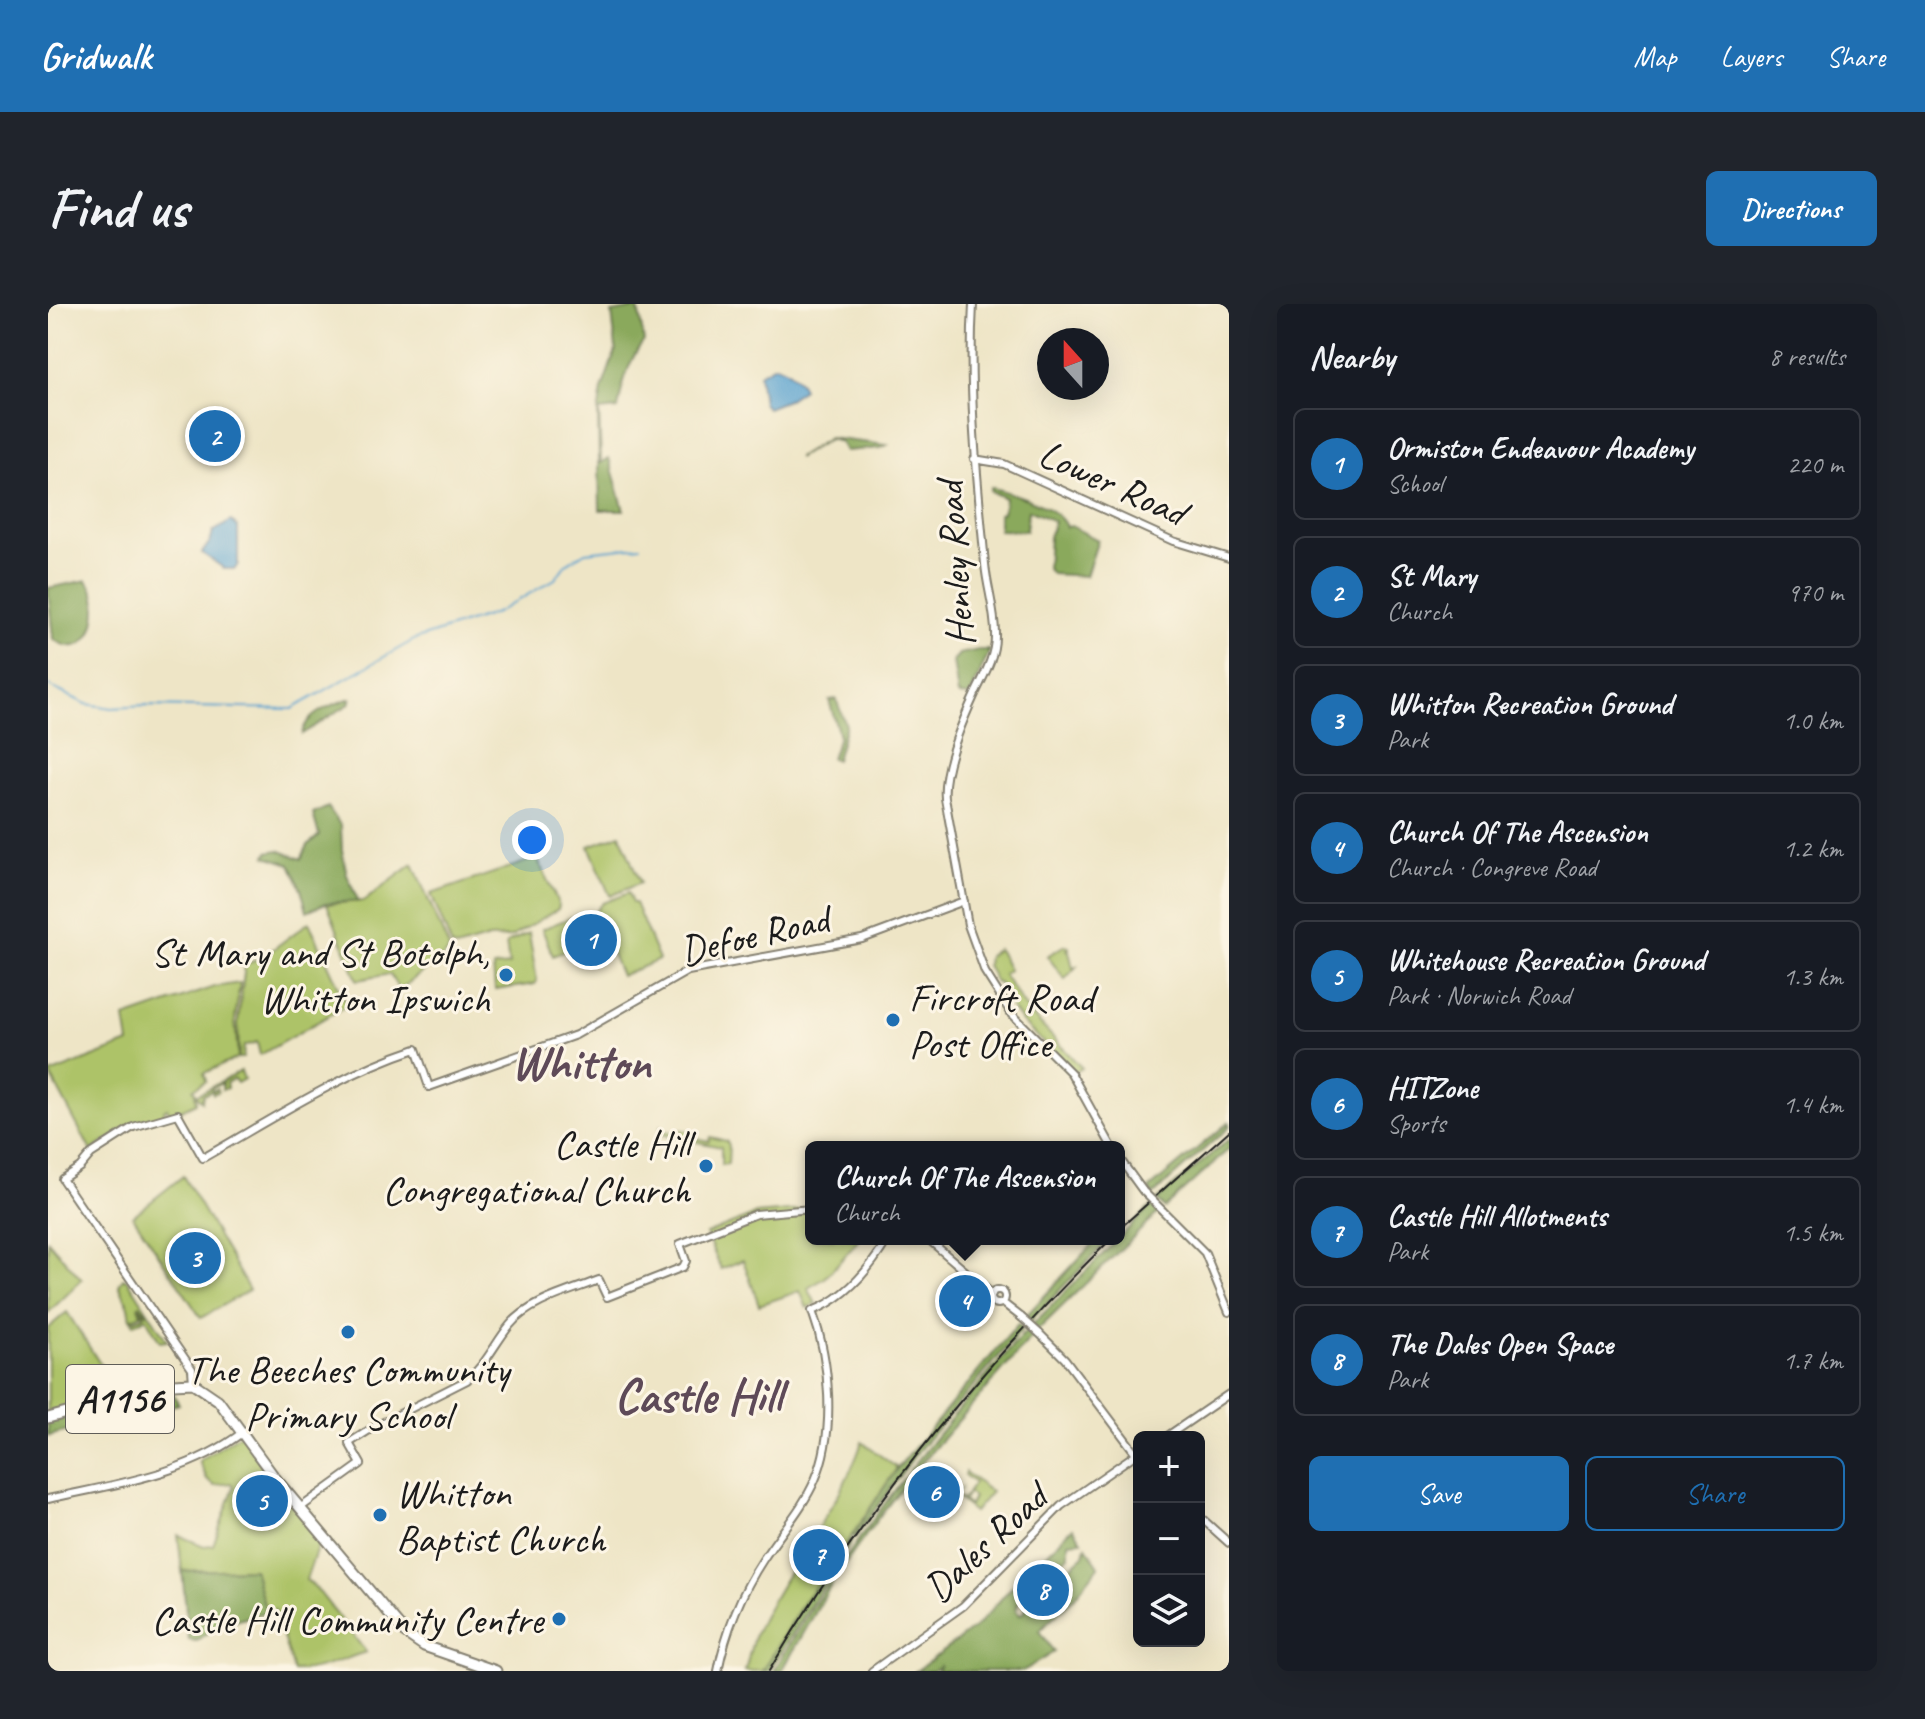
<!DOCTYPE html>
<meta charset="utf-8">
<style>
body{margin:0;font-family:Caveat,sans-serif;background:#20242c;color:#f1f3f6}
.controls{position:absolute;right:24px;bottom:24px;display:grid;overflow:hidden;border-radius:12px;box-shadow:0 8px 32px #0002}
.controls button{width:72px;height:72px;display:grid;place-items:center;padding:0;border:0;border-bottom:2px solid #363941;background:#171b24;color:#f1f3f6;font:40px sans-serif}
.compass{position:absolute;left:989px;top:24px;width:72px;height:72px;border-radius:50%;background:#171b24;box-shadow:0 8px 32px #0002;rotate:339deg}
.you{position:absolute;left:484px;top:536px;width:28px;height:28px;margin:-20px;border:6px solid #fff;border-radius:50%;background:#1a73e8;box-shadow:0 0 0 12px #1a73e833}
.badge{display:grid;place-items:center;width:52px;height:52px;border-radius:50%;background:#1f6fb2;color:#fff;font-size:26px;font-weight:700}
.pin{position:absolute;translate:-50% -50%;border:4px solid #fff;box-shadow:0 2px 8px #0006}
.popup{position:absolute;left:757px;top:837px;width:320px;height:104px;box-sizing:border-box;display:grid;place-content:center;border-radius:12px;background:#171b24;filter:drop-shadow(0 2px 6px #0005);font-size:26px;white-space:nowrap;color:#9ea1a6}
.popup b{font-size:30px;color:#f1f3f6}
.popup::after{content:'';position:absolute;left:50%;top:100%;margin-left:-16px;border:16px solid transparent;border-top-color:#171b24}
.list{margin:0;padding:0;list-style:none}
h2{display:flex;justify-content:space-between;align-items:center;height:104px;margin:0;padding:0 32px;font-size:34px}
h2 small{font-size:26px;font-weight:400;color:#9ea1a6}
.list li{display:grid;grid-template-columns:52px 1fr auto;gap:24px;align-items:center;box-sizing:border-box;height:112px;margin:0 16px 16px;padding:0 16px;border:2px solid #363941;border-radius:12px}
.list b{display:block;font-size:30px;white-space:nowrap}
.list p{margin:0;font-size:26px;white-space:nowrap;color:#9ea1a6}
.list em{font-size:26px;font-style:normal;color:#9ea1a6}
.actions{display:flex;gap:16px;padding:24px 32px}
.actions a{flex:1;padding:18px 0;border:2px solid #1f6fb2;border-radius:12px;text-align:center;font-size:28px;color:#1f6fb2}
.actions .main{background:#1f6fb2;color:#fff}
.icon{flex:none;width:44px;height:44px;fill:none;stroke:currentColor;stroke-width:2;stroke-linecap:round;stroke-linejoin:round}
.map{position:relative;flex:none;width:1181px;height:1367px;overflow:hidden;border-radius:12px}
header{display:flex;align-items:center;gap:48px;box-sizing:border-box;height:112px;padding:0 40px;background:#1f6fb2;color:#fff}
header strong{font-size:38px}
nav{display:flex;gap:44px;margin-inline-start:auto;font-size:28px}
.intro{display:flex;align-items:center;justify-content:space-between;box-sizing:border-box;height:192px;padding:0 48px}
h1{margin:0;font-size:56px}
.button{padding:20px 36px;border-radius:12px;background:#1f6fb2;color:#fff;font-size:28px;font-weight:700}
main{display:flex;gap:48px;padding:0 48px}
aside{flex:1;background:#171b24;border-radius:12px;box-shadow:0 8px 32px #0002}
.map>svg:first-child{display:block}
.green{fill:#adc368;stroke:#647042;stroke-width:2}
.forest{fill:#8aa95c;stroke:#53623c;stroke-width:2}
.water{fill:#58a1cf;stroke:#3a5e76;stroke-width:2}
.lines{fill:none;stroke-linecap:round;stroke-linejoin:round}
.stream{stroke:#58a1cf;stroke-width:2}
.minor-casing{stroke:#858071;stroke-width:10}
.major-casing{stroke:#858071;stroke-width:13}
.minor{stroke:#fff;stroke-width:6}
.major{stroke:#fff;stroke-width:9}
.rail{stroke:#1c1c1c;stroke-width:2}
.minor-bridge-casing{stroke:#858071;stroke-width:10;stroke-linecap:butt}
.minor-bridge{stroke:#fff;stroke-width:6}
.poi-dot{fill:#1f6fb2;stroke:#fcf5e5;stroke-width:3}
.labels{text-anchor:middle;stroke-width:6;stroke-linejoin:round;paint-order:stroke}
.shield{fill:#fcf5e5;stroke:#5f5d58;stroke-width:2}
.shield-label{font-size:38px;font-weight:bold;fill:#1c1c1c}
.street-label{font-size:40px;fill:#1c1c1c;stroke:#fcf5e5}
.poi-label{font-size:40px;fill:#1c1c1c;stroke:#fcf5e5;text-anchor:end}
.district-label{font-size:48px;font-weight:bold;fill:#5e4a58;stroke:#fcf5e5}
</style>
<header>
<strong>Gridwalk</strong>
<nav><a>Map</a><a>Layers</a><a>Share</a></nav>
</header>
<div class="intro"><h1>Find us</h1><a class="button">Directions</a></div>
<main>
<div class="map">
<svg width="1181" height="1367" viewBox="0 0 1181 1367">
<rect width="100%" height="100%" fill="#fcf5e5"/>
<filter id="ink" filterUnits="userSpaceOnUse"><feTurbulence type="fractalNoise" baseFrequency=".0125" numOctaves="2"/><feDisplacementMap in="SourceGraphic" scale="16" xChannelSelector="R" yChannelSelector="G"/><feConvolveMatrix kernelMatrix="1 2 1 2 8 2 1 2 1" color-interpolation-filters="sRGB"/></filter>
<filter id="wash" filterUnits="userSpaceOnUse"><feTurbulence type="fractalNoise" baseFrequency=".006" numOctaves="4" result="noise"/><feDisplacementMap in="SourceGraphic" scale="32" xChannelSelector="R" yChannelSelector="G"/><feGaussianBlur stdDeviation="1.8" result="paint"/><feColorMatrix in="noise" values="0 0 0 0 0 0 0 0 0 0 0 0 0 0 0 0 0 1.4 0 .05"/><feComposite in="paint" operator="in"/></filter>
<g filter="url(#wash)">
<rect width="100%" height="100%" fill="#eee5c6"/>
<path class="green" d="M176,124L183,153L160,157L155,129Z
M572,530L592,579L562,592L541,542Z
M489,554L511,601L510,605L463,633L441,634L408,644L404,643L383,590Z
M365,560L401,644L399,650L351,686L342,670L309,676L279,600L316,597Z
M580,589L584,599H587L611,656L573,672L562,645L552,640L541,611L547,608L554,599Z
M534,609L545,635L505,652L494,625Z
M261,618L299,701L212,751L209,738L196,742L195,754H191L190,716L197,661L220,649Z
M481,629L489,677L487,680L447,686L445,663L461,661L458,639Z
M1017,641L1021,642V646L1018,645L1021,647L1025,664L1028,663L1017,675L999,652Z
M950,645L961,666L955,670L980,707L1034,764L1026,769L976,720L964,705L951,679H948L939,661L940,652Z
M192,679L187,715L190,754L156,769L158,777L145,785L149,791L193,767L196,775L189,779L186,775L178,779L179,784L174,786V779L163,784L165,787L169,785L170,788L165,790L163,787L155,791L154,797L147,791L148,799L123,811L119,804L116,806L118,812L87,821L95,815L87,818L43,847L2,770L81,739L77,714L166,683Z
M613,821V826L630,830L633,826L641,828V832L661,837L662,833L678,837L681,841L680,860L673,861V843L611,830Z
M135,872L201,986L153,1014L85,912Z
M763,905V935H812L777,974L760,984L768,1000L759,1004L752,987L711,1001L695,956L673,965L658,930L708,910Z
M0,937L34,976L0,1009Z
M75,974L80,976L119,1037L112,1038L98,1014L86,1020L84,1017L96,1012L92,1003L98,1010L99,1008L92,1001L90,1003L93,1010L83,1015L81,1003L71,981Z
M19,1008L54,1063L51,1065L67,1091L0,1108V1024Z
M195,1128L274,1230L258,1276L268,1284L318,1348C293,1356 272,1367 245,1367L227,1306L218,1308L206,1265L134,1267L130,1231L156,1242L165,1241L186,1183L184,1179L167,1181L159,1175L151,1157Z
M814,1138L849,1164L785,1259L756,1297L715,1367H697C701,1354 703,1338 709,1326C739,1260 791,1207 814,1138Z
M917,1168L943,1188L926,1208L900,1187L907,1188L912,1185L908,1192L914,1196L919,1190L915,1197L921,1202L925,1193L919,1189L926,1179L916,1171Z"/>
<path class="forest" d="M590,4L596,37C580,57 574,81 570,105L551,107L553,159L561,154L576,206H552L550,109L554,85L568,45L564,9Z
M781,134L839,141L833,144L797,147L792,138L781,135L749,154Z
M942,183C963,189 1011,202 1018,223L1023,222L1050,236L1038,272L1004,270L999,265L1001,233L1006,217L980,206L978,227L951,226V209L955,208L957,194L942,187Z
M39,276C42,281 46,287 47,293C52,322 37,358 5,335L0,284Z
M931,346H942L922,392L910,391L905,357L911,350Z
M303,394L301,400L254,430C257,410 285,400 303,394Z
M788,395L798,421L788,456L783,454L791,432L781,396Z
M280,503L293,522L294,546L299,571L310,597L278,599L259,607L253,585L242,560L218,552L220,548L231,546L253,555L260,541L271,531L265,510Z
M1181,818V823L1105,891L1101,885Z
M1181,835V845L1116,904L1109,896Z
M1103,902L1110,909L990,1026L984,1021Z
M1049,935H1062L981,1018L976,1014Z
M970,1020L975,1024L871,1146L806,1234L804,1232L848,1166Z
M978,1027L984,1033L870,1163L828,1217L786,1276L734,1367H726C797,1244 884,1133 978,1027Z
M122,1085L131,1100L0,1132V1118Z
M1025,1223L1034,1237L1021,1238V1252L999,1268L1010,1271L1015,1269L1036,1251L1038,1243L1051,1262L1025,1295L991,1327L1006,1348L975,1367H889L893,1361L884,1367H868L930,1321L977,1268L979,1274L968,1306L972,1311L977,1307L980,1284L987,1282V1275L983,1273L984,1265Z
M802,1236L804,1237L721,1367H715L758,1294Z
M206,1265L218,1308L167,1323L149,1337L141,1336L134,1267Z"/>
<path class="water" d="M727,61C738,63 752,75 755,85L739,96L719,104L715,99L711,70Z
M183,217L190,223V260L187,265H177L154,249L163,236L165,228Z"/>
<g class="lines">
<path class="stream" d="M1,382L38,400L64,404L97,402L244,405L366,336L448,309L507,275L518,260L537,248L592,242"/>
</g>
</g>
<g filter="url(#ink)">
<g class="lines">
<g class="minor-casing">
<path id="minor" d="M925,0C920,88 929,173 937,260C939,284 948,309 947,333C947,353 936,371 927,390C915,416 894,465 897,494L920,621L937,668L963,709L1023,769L1064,843
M926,155L956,160L1125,237L1181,254
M1071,854L1095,887
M1115,907L1157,949L1181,1008
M880,935L944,990
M943 993a7 7 0 1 1 14 0a7 7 0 1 1-14 0Z
M955,999L973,1013
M991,1029L1017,1055L1089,1151
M145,1079L144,1065L14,875L32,863L43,850L85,823L130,810L155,854C224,815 292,770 368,745L381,783L528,731L640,667L814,635L916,597
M1118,1133L1181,1090
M0,1195C67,1180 139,1171 195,1128
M252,1204L313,1160L301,1139L326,1123L419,1076C438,1061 447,1039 462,1021C482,997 523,987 551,976L559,993L635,963L638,957L632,940L708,910L763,905
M1151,1212L1181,1239
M670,1367C678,1326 693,1289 716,1254C733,1228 755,1204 767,1176C788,1128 782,1056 764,1007C797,995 822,965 840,935
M824,1367L915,1302L1013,1202L1088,1150"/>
</g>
<g class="major-casing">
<path id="major" d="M0,1114L125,1080L145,1079L170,1096L227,1174L357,1329L376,1342L448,1367"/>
</g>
<use href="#minor" class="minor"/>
<use href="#major" class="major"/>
<path class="rail" d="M1071,925L1181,827
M721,1367C814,1209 932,1063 1063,935"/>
<g class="minor-bridge-casing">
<path id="minor-bridge" d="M1095,887L1115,907
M973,1013L991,1029"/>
</g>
<use href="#minor-bridge" class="minor-bridge"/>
</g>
</g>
<g class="poi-dot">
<circle cx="458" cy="671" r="8"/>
<circle cx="845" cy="716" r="8"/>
<circle cx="658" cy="862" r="8"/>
<circle cx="300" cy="1028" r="8"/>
<circle cx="332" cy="1211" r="8"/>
<circle cx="511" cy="1315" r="8"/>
</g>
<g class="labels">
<rect class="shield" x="18" y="1061" width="108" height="68" rx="6"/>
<g class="shield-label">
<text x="72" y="1108">A1156</text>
</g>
<g class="street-label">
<text transform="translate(1065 178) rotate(24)" y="14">Lower Road</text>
<text transform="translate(906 260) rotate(-94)" y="14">Henley Road</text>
<text transform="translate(706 630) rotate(-13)" y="14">Defoe Road</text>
<text transform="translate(937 1238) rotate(-43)" y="14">Dales Road</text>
</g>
<g class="poi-label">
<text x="442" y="662">St Mary and St Botolph,<tspan x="442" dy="46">Whitton Ipswich</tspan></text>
<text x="861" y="707" text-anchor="start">Fircroft Road<tspan x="861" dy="46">Post Office</tspan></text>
<text x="642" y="853">Castle Hill<tspan x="642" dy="46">Congregational Church</tspan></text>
<text x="300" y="1079" text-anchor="middle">The Beeches Community<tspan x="300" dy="46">Primary School</tspan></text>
<text x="348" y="1202" text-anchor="start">Whitton<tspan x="348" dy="46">Baptist Church</tspan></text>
<text x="495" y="1329">Castle Hill Community Centre</text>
</g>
<g class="district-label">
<text x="533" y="775">Whitton</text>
<text x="650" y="1108">Castle Hill</text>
</g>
</g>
</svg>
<div class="controls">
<button>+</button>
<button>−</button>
<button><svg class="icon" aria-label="layers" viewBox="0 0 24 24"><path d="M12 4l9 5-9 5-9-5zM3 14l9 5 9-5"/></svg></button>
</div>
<svg class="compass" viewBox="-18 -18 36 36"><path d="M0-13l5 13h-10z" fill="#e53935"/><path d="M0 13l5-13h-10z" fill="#9ea1a6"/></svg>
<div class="you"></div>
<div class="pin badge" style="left:543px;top:636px">1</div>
<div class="pin badge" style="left:167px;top:132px">2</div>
<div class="pin badge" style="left:147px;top:954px">3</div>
<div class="pin badge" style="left:917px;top:997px">4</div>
<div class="popup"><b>Church Of The Ascension</b>Church</div>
<div class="pin badge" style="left:214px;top:1197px">5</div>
<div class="pin badge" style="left:886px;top:1188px">6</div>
<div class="pin badge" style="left:771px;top:1251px">7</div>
<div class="pin badge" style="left:995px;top:1286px">8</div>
</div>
<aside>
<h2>Nearby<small>8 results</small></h2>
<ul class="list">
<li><span class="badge">1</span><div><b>Ormiston Endeavour Academy</b><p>School</p></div><em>220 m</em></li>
<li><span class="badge">2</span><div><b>St Mary</b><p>Church</p></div><em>970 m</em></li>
<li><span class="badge">3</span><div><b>Whitton Recreation Ground</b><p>Park</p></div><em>1.0 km</em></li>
<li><span class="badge">4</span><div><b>Church Of The Ascension</b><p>Church · Congreve Road</p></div><em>1.2 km</em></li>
<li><span class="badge">5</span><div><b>Whitehouse Recreation Ground</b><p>Park · Norwich Road</p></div><em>1.3 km</em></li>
<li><span class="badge">6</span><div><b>HITZone</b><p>Sports</p></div><em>1.4 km</em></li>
<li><span class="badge">7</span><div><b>Castle Hill Allotments</b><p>Park</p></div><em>1.5 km</em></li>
<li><span class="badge">8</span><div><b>The Dales Open Space</b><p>Park</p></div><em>1.7 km</em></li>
</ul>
<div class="actions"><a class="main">Save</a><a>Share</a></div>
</aside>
</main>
